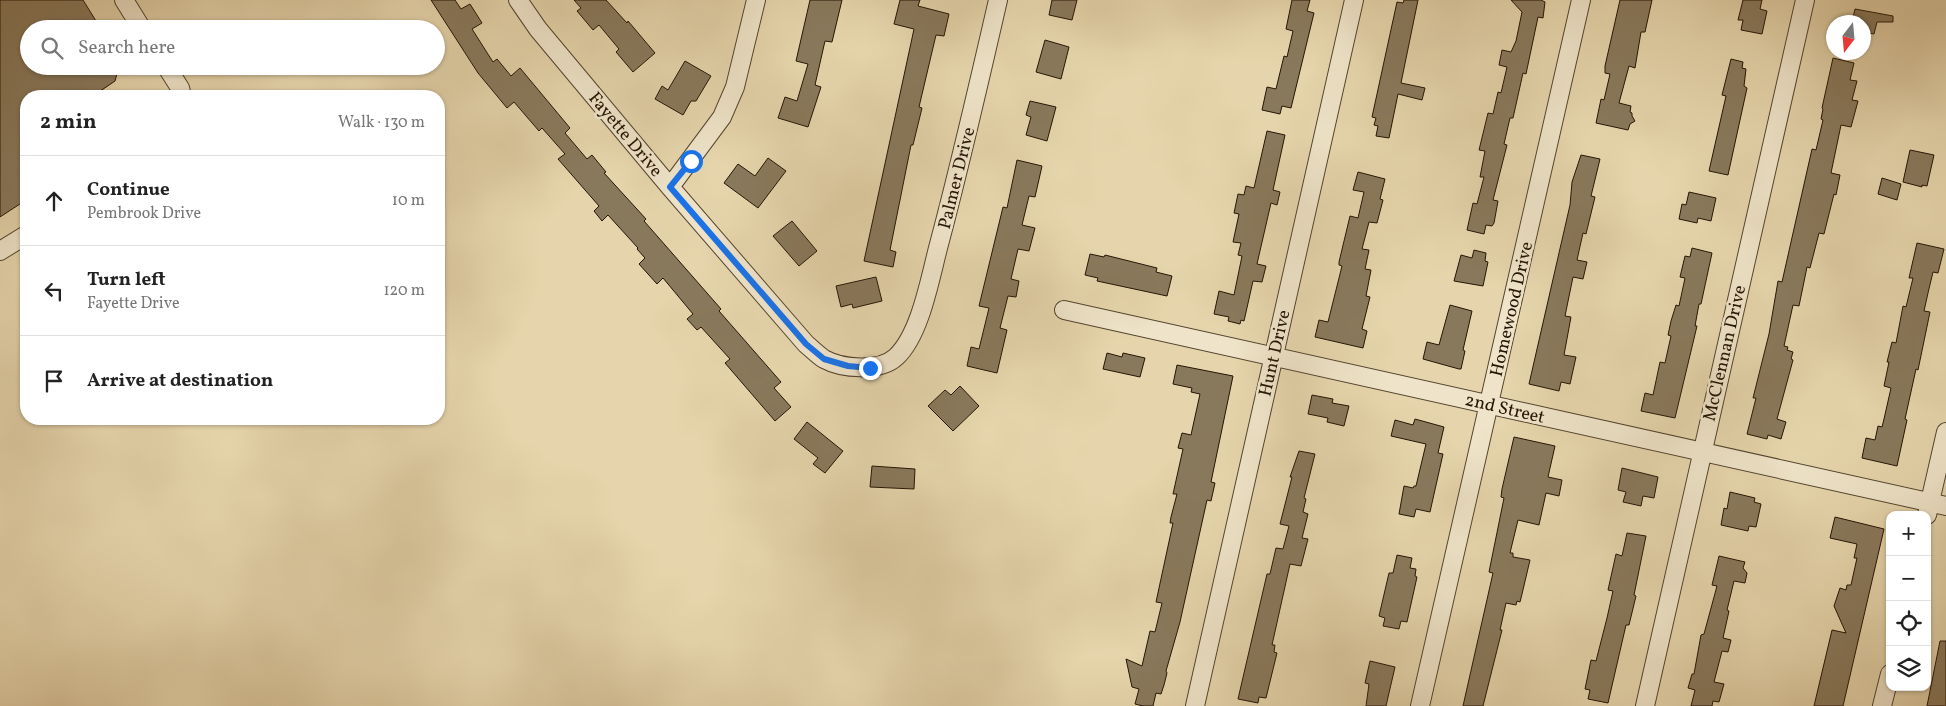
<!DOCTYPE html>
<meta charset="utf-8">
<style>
body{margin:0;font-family:Vollkorn,serif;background:#f2f2f2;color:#222}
.controls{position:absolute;right:15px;bottom:15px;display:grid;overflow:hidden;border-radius:10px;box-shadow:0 1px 4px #0004}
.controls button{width:45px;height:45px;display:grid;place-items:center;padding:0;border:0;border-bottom:1px solid #e0e0e0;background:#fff;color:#222;font:25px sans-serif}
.compass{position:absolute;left:1826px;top:15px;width:45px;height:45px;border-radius:50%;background:#fff;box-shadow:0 1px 4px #0004;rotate:196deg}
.stop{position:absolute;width:15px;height:15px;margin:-11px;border:4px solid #1a73e8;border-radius:50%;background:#fff}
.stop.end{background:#1a73e8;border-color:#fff;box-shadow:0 1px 5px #0008}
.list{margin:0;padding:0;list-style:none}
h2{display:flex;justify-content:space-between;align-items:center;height:65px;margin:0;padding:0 20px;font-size:21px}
h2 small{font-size:16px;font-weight:400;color:#767676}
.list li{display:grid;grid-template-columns:32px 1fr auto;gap:15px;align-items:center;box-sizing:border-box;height:90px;padding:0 20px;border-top:1px solid #e0e0e0}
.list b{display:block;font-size:19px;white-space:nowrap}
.list p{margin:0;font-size:16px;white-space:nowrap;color:#767676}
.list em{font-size:16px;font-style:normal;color:#767676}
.icon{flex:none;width:28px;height:28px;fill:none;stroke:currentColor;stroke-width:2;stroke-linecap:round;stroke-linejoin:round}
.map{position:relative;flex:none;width:1946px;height:706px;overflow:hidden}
.search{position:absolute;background:#fff;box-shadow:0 1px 4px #0004;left:20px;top:20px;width:425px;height:55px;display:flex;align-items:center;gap:12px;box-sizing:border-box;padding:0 18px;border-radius:28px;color:#767676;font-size:19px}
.panel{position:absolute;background:#fff;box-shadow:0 1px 4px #0004;left:20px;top:90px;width:425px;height:335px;border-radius:20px}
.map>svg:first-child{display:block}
.building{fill:#89795c;stroke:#241505}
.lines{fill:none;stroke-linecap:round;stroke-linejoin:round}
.minor-casing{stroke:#54452f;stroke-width:20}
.minor{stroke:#efe4c9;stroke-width:18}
.route{stroke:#1a73e8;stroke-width:6}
.labels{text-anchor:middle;stroke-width:5;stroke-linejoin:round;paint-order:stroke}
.street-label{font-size:18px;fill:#241505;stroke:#efe4c9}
</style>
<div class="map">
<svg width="1946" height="706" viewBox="0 0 1946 706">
<rect width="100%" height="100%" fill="#e6d5ac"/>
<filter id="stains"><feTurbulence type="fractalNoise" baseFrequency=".004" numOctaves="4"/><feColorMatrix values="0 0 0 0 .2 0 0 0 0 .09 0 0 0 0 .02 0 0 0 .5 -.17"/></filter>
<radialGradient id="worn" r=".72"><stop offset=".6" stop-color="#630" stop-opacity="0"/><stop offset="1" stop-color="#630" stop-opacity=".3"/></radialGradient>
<path class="building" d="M0,0H83L101,29H29V66H119L115,81L93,96H26V200L0,217Z
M431,0H455L461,9L470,4L482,23L472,29L493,62L497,59L511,76L520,68L570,128L565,133L587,159L592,155L606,172L604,173L646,219L644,221L721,309L719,311L781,382L774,388L791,407L775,421L725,363L730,359L701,327L697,330L687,319L693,314L663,278L657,284L639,264L645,258L637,249L638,248L608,215L602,221L594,211L599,206L558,159L565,154L542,128L539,131L514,102L507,108L478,73Z
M574,0H606L627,23L628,21L655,53L633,72L616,52L619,49L599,25L593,30L577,11L581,8Z
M810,0H842L832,42L825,41L815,85L821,87L808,127L778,118L785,97L797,101L808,64L796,61Z
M900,0H920L918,6L949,14L944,36L936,35L919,107L922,108L913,145H911L890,250L896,252L893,267L864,261L914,29L894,24Z
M1052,0H1077L1072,20L1049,15Z
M1292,0H1310L1307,11L1314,13L1291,108L1282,106L1280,114L1262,110L1267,87L1276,89L1284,56L1287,57L1293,31L1286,29Z
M1404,0H1418L1401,83L1425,88L1422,100L1398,94L1389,138L1376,136L1378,126L1374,125L1376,118L1372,117L1397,2L1403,3Z
M1511,0H1541L1545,2L1543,18L1538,17L1526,74L1523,73L1513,118H1510L1504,144L1507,145L1493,200L1498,201L1494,223L1492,226L1486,225L1484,234L1467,230L1473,203L1477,204L1484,177H1480L1485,151L1479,150L1488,113L1493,114L1498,92L1501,93L1507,67L1499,65L1502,50L1511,52L1516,41L1522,12Z
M1620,0H1652L1645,32H1641L1635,68L1629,66L1619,103L1631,106L1630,112L1632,113V116L1635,121L1630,124L1628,130L1596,123L1601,99L1604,100L1610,74L1605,73V66Z
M1743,0H1762L1760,9L1767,11L1762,34L1741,30L1743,20H1738Z
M1855,9L1893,16V22H1877L1874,34L1864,32V22H1852Z
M1045,40L1069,47L1061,79L1036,72Z
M1833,58L1854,63L1850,80L1857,81L1852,100L1858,101L1851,127L1841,125L1831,173L1840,175L1836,195L1834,194L1824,234L1819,233L1810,268L1807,267L1799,306L1793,305L1784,346L1788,347L1787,350L1793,352L1791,359L1793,360L1777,419L1786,422L1781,439L1768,435L1767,439L1747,434L1756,398H1753L1769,334L1778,281L1782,282L1812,149L1816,150L1823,120L1821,119L1823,109L1822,108Z
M1731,59L1743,62L1742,68L1746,69L1744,86L1747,88L1728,175L1709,171L1726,96L1722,95Z
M685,61L711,76L696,101H691L683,115L655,99L662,86L668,90Z
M1030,101L1056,107L1047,141L1026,135L1031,117L1026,115Z
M1267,131L1285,135L1273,190L1280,192L1277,205L1271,203L1257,264L1266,266L1262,282L1253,281L1244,321L1241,320L1240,324L1228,321L1229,317L1214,314L1219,291L1234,295L1242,256L1238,255L1241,243L1233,242L1239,214L1234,213L1238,194L1244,195L1246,186L1254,188Z
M1910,150L1934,155L1927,186L1922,185V187L1903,182Z
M1581,155L1600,159L1591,196L1595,197L1586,234L1583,233L1577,260L1587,262L1583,279L1573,277L1565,316L1571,317L1564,355L1576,357L1570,384L1561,382L1559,391L1529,384L1570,205L1572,182Z
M768,158L786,171L758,208L724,183L738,164L755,176Z
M1017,160L1042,166L1035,197L1029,196L1022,225L1035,228L1029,251L1018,249L1011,279L1019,281L1016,297L1008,296L1000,328L1007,330L997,373L967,366L971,347L979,349L989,308L979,306L1003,207L1007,208Z
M1358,172L1385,179L1380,199L1383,200L1377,223L1369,222L1362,249L1369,250L1365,269L1371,270L1366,296L1370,297L1362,329L1367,331L1363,348L1315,337L1319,320L1328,322L1342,266L1339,265V262L1350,216L1358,218L1364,192L1353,190Z
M1882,178L1901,184L1897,200L1878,194Z
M1689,192L1716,198L1711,221L1698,218L1697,223L1679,219L1682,204L1686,205Z
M792,221L817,251L799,266L773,236Z
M1917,243L1944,249L1938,273L1933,272L1928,293L1924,311L1930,312L1918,370L1916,369L1905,419L1907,420L1897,466L1862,458L1866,438L1875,440L1878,426L1882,427L1884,419L1891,388L1884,386L1889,362H1887L1892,342L1896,343L1903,306L1906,307L1913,278H1909Z
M1692,248L1712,253L1701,304H1699L1695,326H1697L1675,418L1641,411L1645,393L1653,395L1660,362L1665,363L1671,336L1668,335L1671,321L1676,305L1679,306L1685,278L1680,277L1685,256L1690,257Z
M1474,250L1486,253L1485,261L1488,262L1483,286L1454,281L1461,255L1472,258Z
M1090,254L1104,257L1105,255L1157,268L1156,272L1172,276L1167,296L1097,281L1098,278L1085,275Z
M876,277L882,301L853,308L852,304L841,307L836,286Z
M1450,305L1472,311L1463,350L1465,351L1461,369H1459L1423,359L1427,342L1439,345Z
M1107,353L1122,357L1123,353L1145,358L1140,377L1103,369Z
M1177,365L1233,376L1211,482L1215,483L1211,501L1207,500L1180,622L1166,671L1167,673L1164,685L1161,694L1156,693L1153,706H1143L1135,704L1139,689L1132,687L1126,659L1142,666L1150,631L1155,632L1162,603L1156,602L1173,523H1170L1171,517L1177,494H1173L1183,449L1178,448L1182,433L1191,435L1200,394L1191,392L1192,388L1173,384Z
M960,386L979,406L953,431L928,406L945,390L951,395Z
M1312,395L1333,399L1332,403L1349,406L1344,426L1327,422L1328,418L1308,414Z
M1415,419L1444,427L1438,453L1443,454L1430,512L1416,509L1414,517L1399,514L1404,486L1413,488L1414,486H1416L1426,444L1391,436L1395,420L1413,425Z
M807,422L843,451L825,473L813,464L818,458L794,439Z
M1514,437L1555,446L1548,477L1562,480L1559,496L1546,493L1539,525L1518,520L1510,553H1513V557L1530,560L1522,594L1520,602L1517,601L1516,605L1506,603L1500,630H1502L1483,706H1463L1493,573L1489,572L1504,498L1501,497L1502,489Z
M1299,451L1315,454L1304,498L1306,499L1303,512L1308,514L1302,538L1308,539L1301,566L1290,564L1272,645H1275L1274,652L1277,653L1266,698L1259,697L1258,703L1238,699L1267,574H1270L1276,548L1283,549L1289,526L1280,524L1292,477H1290Z
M872,466L915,469L914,489L870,487Z
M1622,468L1658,477L1654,498L1643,496L1641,506L1623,502L1626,492L1618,490Z
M1730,492L1755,498L1754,502L1761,504L1756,527L1749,526L1748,531L1721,525L1724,508L1727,509Z
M1835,517L1884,529L1843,706H1814L1832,630L1846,633L1834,606L1840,588L1846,590L1847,585H1851L1857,558H1854L1857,544L1830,538Z
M1627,533L1646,536L1634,595L1636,596L1629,625H1626L1608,703L1588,699L1590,690L1585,689L1591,660L1596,661L1607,618L1613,591L1608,590L1616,554L1622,556Z
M1397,555L1412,558L1410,568L1416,569L1415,576L1417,577L1407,622L1401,621L1399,629L1383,626L1385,618L1379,616L1389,573H1393Z
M1719,556L1745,562L1743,568L1747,573L1745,583L1734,581L1727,610L1729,611L1723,638L1731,640L1728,652L1722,651L1714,682L1724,684L1719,702L1713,701L1712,706H1691L1695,690L1688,688L1692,674H1694L1701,635L1704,634L1717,586L1712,585Z
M1940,641H1946V706H1927Z
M1370,661L1395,667L1386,706H1366L1369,684L1365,683Z"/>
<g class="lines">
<g class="minor-casing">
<path id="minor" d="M124,0L142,29
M518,0L538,29L670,187L806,344C812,349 818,355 824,359C842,369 880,372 896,357C920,335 930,279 938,248C960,166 979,83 998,0
M166,66L180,88L182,96
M670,187L722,117L735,87L756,0
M0,251L26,235
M1064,310L1946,506
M1927,515L1946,432
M1195,706L1354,0
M1420,706L1581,0
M1645,706L1805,0
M1882,706L1890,674"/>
</g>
<use href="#minor" class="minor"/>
</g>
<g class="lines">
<path class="route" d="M691,161L670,187L806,344L824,359L848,366L870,368"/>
</g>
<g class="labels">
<g class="street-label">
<text transform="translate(626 134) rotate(50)" y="6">Fayette Drive</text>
<text transform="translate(956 178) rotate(-76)" y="6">Palmer Drive</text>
<text transform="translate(1511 309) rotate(-77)" y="6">Homewood Drive</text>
<text transform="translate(1274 353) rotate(-77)" y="6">Hunt Drive</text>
<text transform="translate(1724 353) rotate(-77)" y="6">McClennan Drive</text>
<text transform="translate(1505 408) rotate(13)" y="6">2nd Street</text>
</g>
</g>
<rect width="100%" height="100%" filter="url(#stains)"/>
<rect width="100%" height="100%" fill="url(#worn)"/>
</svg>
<div class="controls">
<button>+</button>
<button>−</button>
<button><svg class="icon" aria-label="locate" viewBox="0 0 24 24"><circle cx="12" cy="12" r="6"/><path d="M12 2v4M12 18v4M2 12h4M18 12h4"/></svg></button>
<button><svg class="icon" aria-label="layers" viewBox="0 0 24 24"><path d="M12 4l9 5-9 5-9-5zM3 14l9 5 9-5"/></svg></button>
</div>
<svg class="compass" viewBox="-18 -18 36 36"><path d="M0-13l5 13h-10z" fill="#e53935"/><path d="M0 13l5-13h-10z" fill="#767676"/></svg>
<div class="stop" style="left:691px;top:161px"></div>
<div class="stop end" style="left:870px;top:368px"></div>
<div class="search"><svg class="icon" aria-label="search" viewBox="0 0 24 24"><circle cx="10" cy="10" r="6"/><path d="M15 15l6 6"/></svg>Search here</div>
<section class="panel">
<h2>2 min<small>Walk · 130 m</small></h2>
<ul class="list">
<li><svg class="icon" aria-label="ahead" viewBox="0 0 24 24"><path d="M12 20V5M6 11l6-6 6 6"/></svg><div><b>Continue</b><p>Pembrook Drive</p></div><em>10 m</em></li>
<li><svg class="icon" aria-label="left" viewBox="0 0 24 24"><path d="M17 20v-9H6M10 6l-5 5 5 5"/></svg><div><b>Turn left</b><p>Fayette Drive</p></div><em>120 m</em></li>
<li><svg class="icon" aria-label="arrive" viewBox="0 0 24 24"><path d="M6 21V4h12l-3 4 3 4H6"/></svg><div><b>Arrive at destination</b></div></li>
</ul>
</section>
</div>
